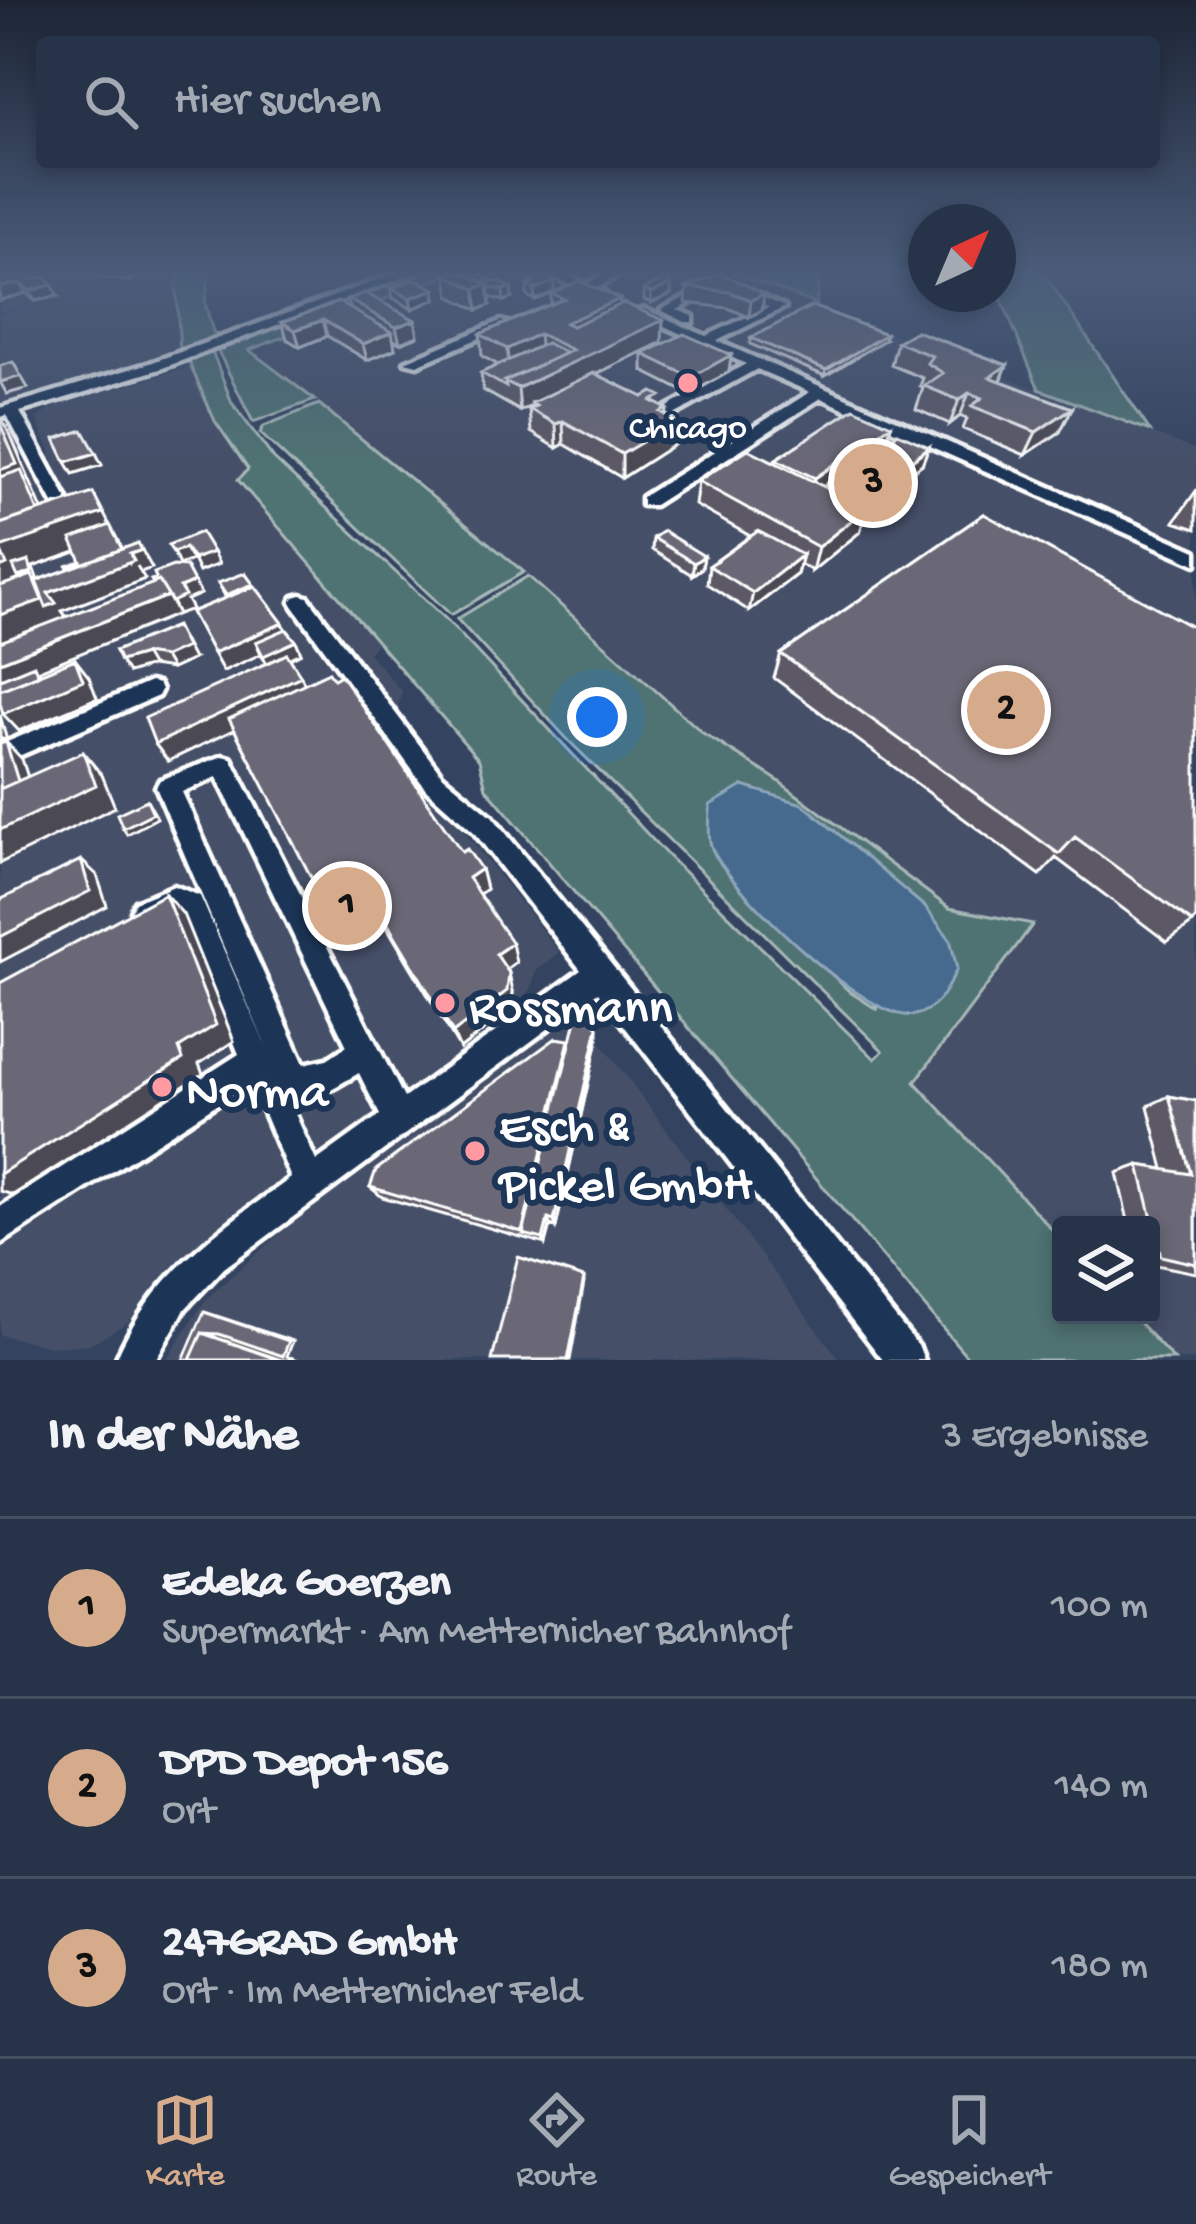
<!DOCTYPE html>
<html lang="de">
<meta charset="utf-8">
<style>
body{margin:0;font-family:"Gochi Hand",sans-serif;background:#333f52;color:#f1f3f6}
.controls{position:absolute;right:36px;bottom:36px;display:grid;overflow:hidden;border-radius:12px;box-shadow:0 6px 18px #0003}
.controls button{width:108px;height:108px;display:grid;place-items:center;padding:0;border:0;border-bottom:3px solid #434e60;background:#273348;color:#f1f3f6;font:60px sans-serif}
.compass{position:absolute;left:908px;top:204px;width:108px;height:108px;border-radius:50%;background:#273348;box-shadow:0 6px 18px #0003;rotate:44deg}
.you{position:absolute;left:597px;top:717px;width:42px;height:42px;margin:-30px;border:9px solid #fff;border-radius:50%;background:#1a73e8;box-shadow:0 0 0 18px #1a73e833}
.badge{display:grid;place-items:center;width:78px;height:78px;border-radius:50%;background:#d6ab8b;color:#111;font-size:39px;font-weight:700}
.pin{position:absolute;translate:-50% -50%;border:6px solid #fff;box-shadow:0 3px 12px #0006}
.list{margin:0;padding:0;list-style:none}
h2{display:flex;justify-content:space-between;align-items:center;height:156px;margin:0;padding:0 48px;font-size:51px}
h2 small{font-size:39px;font-weight:400;color:#a4aab4}
.list li{display:grid;grid-template-columns:78px 1fr auto;gap:36px;align-items:center;box-sizing:border-box;height:180px;padding:0 48px;border-top:3px solid #434e60}
.list b{display:block;font-size:45px;white-space:nowrap}
.list p{margin:0;font-size:39px;white-space:nowrap;color:#a4aab4}
.list em{font-size:39px;font-style:normal;color:#a4aab4}
.icon{flex:none;width:66px;height:66px;fill:none;stroke:currentColor;stroke-width:2;stroke-linecap:round;stroke-linejoin:round}
.map{position:relative;flex:none;width:1196px;height:1360px;overflow:hidden}
.search{position:absolute;background:#273348;box-shadow:0 6px 18px #0003;left:36px;right:36px;top:36px;height:132px;display:flex;align-items:center;gap:30px;box-sizing:border-box;padding:0 42px;border-radius:12px;color:#a4aab4;font-size:45px}
.sheet{height:696px;background:#273348}
nav{display:flex;justify-content:space-around;align-items:center;box-sizing:border-box;height:168px;border-top:3px solid #434e60;background:#273348;font-size:33px;color:#a4aab4}
nav a{display:grid;justify-items:center;gap:6px}
nav .on{color:#d6ab8b}
.map>svg:first-child{display:block}
.built{fill:#444f67}
.green{fill:#507272;stroke:#a8b8b8;stroke-width:3;fill-rule:evenodd}
.water{fill:#456b8d;stroke:#8fa6bb;stroke-width:3}
.lines{fill:none;stroke-linecap:round;stroke-linejoin:round}
.minor-casing{stroke:#fff;stroke-width:9}
.minor{fill:#1d3557;fill-rule:evenodd}
.wall{fill:#5c5965;stroke:#fff;stroke-width:3}
.shaded-wall{fill:#4b4953;stroke:#fff;stroke-width:3;fill-rule:evenodd}
.building{fill:#6b6876;stroke:#fff;stroke-width:3}
.poi-dot{fill:#ff9aa2;stroke:#1d3557;stroke-width:4.5}
.labels{text-anchor:middle;stroke-width:12;stroke-linejoin:round;paint-order:stroke}
.far-poi-label{font-size:36px;fill:#fff;stroke:#1d3557}
.near-poi-label{font-size:51px;fill:#fff;stroke:#1d3557;text-anchor:start}
</style>
<div class="map">
<svg width="1196" height="1360" viewBox="0 0 1196 1360">
<rect width="100%" height="100%" fill="#344460"/>
<filter id="ink" filterUnits="userSpaceOnUse"><feTurbulence type="fractalNoise" baseFrequency=".00833" numOctaves="2"/><feDisplacementMap in="SourceGraphic" scale="24" xChannelSelector="R" yChannelSelector="G"/><feConvolveMatrix kernelMatrix="1 2 1 2 8 2 1 2 1" color-interpolation-filters="sRGB"/></filter>
<g filter="url(#ink)">
<path class="built" d="M18,272H181L176,285L180,351L0,406V315L72,297L0,312V280Z
M457,272H731L1196,450V1360H1174L1132,1315H1151V1225H1061V1239L915,1082L1032,924L949,908L777,780L703,733L417,481L247,351Z
M191,367L215,421L249,470L238,479L376,642L369,653L402,692L390,737L559,952L536,971L531,989L509,1019L211,1233L127,1323L90,1344L54,1347L0,1335V423H6L23,463L51,454L36,419L53,407Z
M580,1015L840,1360H166L206,1299L304,1212L562,1023L579,1021Z"/>
<path class="green" d="M181,272H210L205,303L213,332L221,336L175,355L180,351L176,285Z
M424,272H457L249,350L315,400L253,422L217,349Z
M731,272H820L816,304Z
M998,272H1043L1150,431L1039,389L998,291Z
M212,351L232,403L274,459L448,621L668,856L875,1059L883,1051L569,741L457,619L528,576L703,733L777,780L949,908L1033,924L915,1082L1061,1239V1315H1132L1174,1360H970L486,788L479,760L238,480L248,469L215,421L191,367L189,358ZM743,786L753,791L878,1010L850,992L735,881Z
M319,404L524,572L451,615L260,433L264,426Z"/>
<path class="water" d="M743,786L803,804L925,907L950,939L957,969C946,989 939,1009 915,1015C870,1025 732,891 713,851C707,839 710,819 710,805Z"/>
<g class="lines">
<g class="minor-casing">
<path id="minor" d="M400,272H417L160,369L20,412L67,499L65,503H53L7,415L0,417V408L150,363Z
M546,272H561L587,284L609,272H624L597,288L606,294L600,298L588,293L575,296L573,293L578,289Z
M705,287L715,290L677,310L693,316V322H685L661,310Z
M734,288H742L785,307L717,341L1196,551V564L821,398L654,505H642V497L810,392L757,369L665,420H655V414L746,364L634,312L644,309L706,336L769,307L734,294Z
M501,321L512,324L417,365L405,362Z
M301,595L308,597L442,775L492,816L919,1347L924,1360H883L598,992L224,1268L185,1309L155,1360H116C151,1275 219,1230 291,1178L251,1082L0,1244V1207L239,1054L181,914L174,911L144,923L135,920L131,911L135,902L174,886L200,896L267,1049L156,787L160,780L223,756L231,758L404,1098L581,970L474,832L426,789L294,607L291,602L294,597ZM217,777L347,1046L327,1059L304,1064L182,792ZM359,1073L380,1115L316,1161L288,1098L333,1088Z
M150,682L158,684L161,690L158,696L0,764V745Z"/>
</g>
<use href="#minor" class="minor"/>
</g>
<path class="wall" d="M93,272H149L129,281L95,277Z
M467,272H500V274L490,278L492,283L512,298L504,301L490,297V305L478,310L450,296L447,275Z
M0,279H31L58,296L35,301L26,293L0,300Z
M529,280L554,291L620,299V304L662,342L596,374L660,405L667,415L675,444L622,478L564,444L557,448L531,432L529,409L532,405L520,411L483,390L481,373L498,365L482,356L480,334L551,304V293L535,300L527,296V285L529,284Z
M671,284V294L651,303L644,300V289Z
M687,287L764,294L762,310L749,317L728,308L686,303Z
M391,288L435,289L436,299L412,309L393,298Z
M348,299L415,320L418,336L400,343L393,340L395,349L367,360L327,336L300,347L287,339L282,322L350,309Z
M751,338L884,340L825,376L750,344Z
M897,342L1007,365L1001,381L1072,408L1060,432L1025,455L963,429L967,419L960,416L950,424L916,409L923,388L920,386L923,378L891,365Z
M643,354L731,355L729,372L689,394L643,371Z
M891,425L887,440L922,464L866,508L860,532L812,571L800,564L797,574L749,611L707,584L709,566L750,536L695,505L698,481L775,462L776,459Z
M1196,491V529L1174,522Z
M984,514L1193,923L1167,942L1056,858L1040,875L774,678L781,654Z
M653,538L704,556L702,568L692,575L652,550Z
M218,583L254,587L296,641L301,653L290,659L304,684L462,852L481,869L486,889L479,894L516,962L506,969L513,991L512,1008L460,1049L385,924L367,935L356,915L338,926L234,729L168,761L267,663L261,654L223,671L191,612L226,598Z
M115,651L193,659L171,669L151,666L128,673Z
M598,1039L556,1227L550,1225L545,1244L382,1197L370,1187L569,1047Z
M1169,1096L1196,1101V1273L1151,1264V1225H1129L1117,1173L1139,1165L1164,1169L1148,1106Z"/>
<path class="shaded-wall" d="M125,272H149L129,281Z
M486,272H500V274L486,279Z
M491,279L492,288L488,287L490,305L478,310L475,289L479,283Z
M554,282V292L535,300L534,289Z
M20,283L26,293L0,300V287Z
M671,284V294L651,303V293Z
M52,285L58,296L35,301L30,291Z
M511,287L512,298L504,301L503,290Z
M435,289L436,299L412,309L410,298Z
M764,294L762,310L749,317L751,300Z
M620,299V321L566,345L565,323Z
M323,320L327,336L300,347L295,330Z
M415,320L418,336L400,343L396,327Z
M663,320L662,342L534,404L532,403V406L520,411L518,388Z
M392,332L395,349L367,360L363,344Z
M539,334L541,357L509,371L507,349Z
M886,334L884,340L825,376L826,370Z
M731,355L729,372L689,394L691,377Z
M1007,365L998,387L990,377Z
M21,376L28,388L7,394L0,382Z
M969,393L960,416L950,424L959,400Z
M1072,408L1060,432L1025,455L1036,432Z
M667,409L666,428L677,421L675,444L622,478V454L661,412Z
M0,418L10,434L51,531L93,493L129,562L130,554L142,550L152,568L141,572L137,566L145,579L62,611L69,621L0,647ZM116,538L48,593L49,599L34,579L37,578L33,567Z
M563,421L564,444L557,448L556,424Z
M891,425L886,443L810,496L815,478Z
M929,447L922,464L854,518L859,500Z
M96,453L102,465L73,474L66,462Z
M867,508L860,532L812,571L818,547Z
M185,548L192,560L179,565L173,552Z
M213,552L219,564L199,572L193,559Z
M802,555L797,574L749,611L753,593Z
M704,556L702,568L692,575L694,563Z
M194,582L201,594L187,600L192,609L178,614L172,602L180,588Z
M168,596L178,614L39,670L43,680L0,683V662Z
M283,623L291,641L256,642L261,654L223,671L213,653Z
M182,638L193,659L171,669L164,657Z
M296,641L301,653L269,668L263,656Z
M144,654L151,666L128,673L120,661Z
M75,659L89,677L97,698L19,731L3,714Z
M301,676L309,694L168,761L155,744Z
M0,715L6,737L0,740Z
M6,742L22,759L37,805L0,822Z
M83,752L102,775L115,807L0,863V830Z
M147,800L157,818L127,834L123,828Z
M81,860L97,875L107,906L0,962V937Z
M481,869L486,889L473,899L468,878Z
M165,894L183,914L234,1041L199,1064L203,1074L13,1195L0,1191V1174L179,1048Z
M345,895L356,915L338,926L326,906Z
M376,904L385,924L367,935L357,916Z
M512,943L516,962L501,973L496,954Z
M509,973L513,991L512,1008L460,1049L453,1033Z
M598,1027V1039L556,1227L554,1221Z
M548,1219L550,1225L545,1244L543,1239Z
M584,1278V1283L570,1360H568Z
M204,1312L293,1341L287,1356L298,1360H281L202,1333Z"/>
<path class="building" d="M26,272L31,279L46,277L52,285L30,291L20,283L0,287V279Z
M456,272H463L488,284L475,289L447,275Z
M477,272L491,279L483,282L464,273Z
M721,273L764,294L751,300L730,292L687,287Z
M541,276L554,282L534,289L527,285L534,283L529,280Z
M669,278L671,284L651,293L644,289Z
M415,279L435,289L410,298L391,288Z
M497,281L511,287L503,290L488,287V284Z
M579,281L620,299L565,323L572,326L624,303L663,320L518,388L505,381L572,350L539,334L507,349L480,334L564,299L551,293Z
M365,293L415,320L396,327L348,299Z
M338,302L392,332L363,344L323,320L295,330L282,322Z
M812,306L886,334L826,370L751,338Z
M916,331L1007,365L990,377L1072,408L1036,432L972,406L982,398L969,393L959,400L924,386L943,373L927,363L932,356L897,342Z
M684,334L731,355L691,377L643,354Z
M546,343L566,353L505,381L506,387L481,373Z
M13,362L21,376L0,382V366Z
M594,373L643,397L653,392L661,396L652,401L667,409L661,412L677,421L622,454L563,421L556,424L529,409L536,406L532,403Z
M854,408L891,425L815,478L776,459Z
M0,423L17,464L0,470Z
M83,430L96,453L66,462L55,439Z
M898,433L929,447L859,500L827,483Z
M748,449L867,508L818,547L698,481Z
M21,470L38,511L0,524V477Z
M93,493L103,513L0,548V524Z
M984,514L1196,629V919L1193,923L1075,837L1059,854L781,654Z
M110,525L122,549L68,569L67,566L81,561L71,539Z
M663,531L704,556L694,563L653,538Z
M758,531L802,555L753,593L709,566Z
M201,532L213,552L193,559L185,548L173,552L168,545Z
M138,543L142,550L130,554L134,561L48,593L56,603L46,607L36,581Z
M0,549L7,565L0,568Z
M29,561L32,572L18,577L13,566Z
M173,566L186,567L194,582L180,588L185,596L172,602L159,581L153,583L151,580L156,578L154,573Z
M245,573L253,584L226,595L218,583Z
M32,575L42,600L0,615V586Z
M159,581L168,596L0,662V642Z
M255,586L283,623L213,653L191,612Z
M176,626L186,647L164,657L144,654L120,661L115,651Z
M286,629L296,641L263,656L256,642Z
M287,654L301,676L155,744L145,718Z
M75,659L83,680L3,714L0,703V690Z
M34,665L38,675L0,690V679Z
M329,672L334,679L341,675L462,852L467,849L481,869L468,878L512,943L496,954L509,973L507,991L453,1033L376,904L357,916L345,895L326,906L229,719Z
M6,742L18,781L0,789V744Z
M83,752L96,785L0,830V789Z
M147,800L153,813L123,828L117,814Z
M81,860L90,891L0,937V900Z
M165,894L216,1025L179,1048L183,1059L0,1174V983Z
M580,1004L598,1027L554,1221L548,1219L543,1239L523,1234Z
M556,1038L569,1040L522,1232L370,1187L376,1170Z
M1169,1096L1196,1101V1264L1161,1256L1139,1165L1191,1174Z
M518,1257L584,1278L568,1360H492Z
M204,1312L289,1341L283,1356L219,1334L202,1333L190,1360H183Z
M202,1333L281,1360H190Z"/>
</g>
<linearGradient id="sky" x2="0" y2="1"><stop stop-color="#1d2535"/><stop offset="0.59" stop-color="#4a5c7a"/><stop offset="1" stop-color="#4a5c7a" stop-opacity="0"/></linearGradient>
<rect width="1196" height="462" fill="url(#sky)"/>
<g class="poi-dot">
<circle cx="688" cy="383" r="12"/>
<circle cx="445" cy="1003" r="12"/>
<circle cx="162" cy="1087" r="12"/>
<circle cx="475" cy="1151" r="12"/>
</g>
<g class="labels">
<g class="far-poi-label">
<text x="688" y="437">Chicago</text>
</g>
<g class="near-poi-label">
<text x="469" y="1021">Rossmann</text>
<text x="186" y="1105">Norma</text>
<text x="499" y="1140">Esch &amp;<tspan x="499" dy="59">Pickel GmbH</tspan></text>
</g>
</g>
</svg>
<div class="controls">
<button><svg class="icon" aria-label="layers" viewBox="0 0 24 24"><path d="M12 4l9 5-9 5-9-5zM3 14l9 5 9-5"/></svg></button>
</div>
<svg class="compass" viewBox="-18 -18 36 36"><path d="M0-13l5 13h-10z" fill="#e53935"/><path d="M0 13l5-13h-10z" fill="#a4aab4"/></svg>
<div class="you"></div>
<div class="pin badge" style="left:347px;top:906px">1</div>
<div class="pin badge" style="left:1006px;top:710px">2</div>
<div class="pin badge" style="left:873px;top:483px">3</div>
<div class="search"><svg class="icon" aria-label="search" viewBox="0 0 24 24"><circle cx="10" cy="10" r="6"/><path d="M15 15l6 6"/></svg>Hier suchen</div>
</div>
<section class="sheet">
<h2>In der Nähe<small>3 Ergebnisse</small></h2>
<ul class="list">
<li><span class="badge">1</span><div><b>Edeka Goerzen</b><p>Supermarkt · Am Metternicher Bahnhof</p></div><em>100 m</em></li>
<li><span class="badge">2</span><div><b>DPD Depot 156</b><p>Ort</p></div><em>140 m</em></li>
<li><span class="badge">3</span><div><b>247GRAD GmbH</b><p>Ort · Im Metternicher Feld</p></div><em>180 m</em></li>
</ul>
</section>
<nav>
<a class="on"><svg class="icon" aria-label="map" viewBox="0 0 24 24"><path d="M3 6l6-2 6 2 6-2v14l-6 2-6-2-6 2zM9 4v14M15 6v14"/></svg>Karte</a>
<a><svg class="icon" aria-label="directions" viewBox="0 0 24 24"><path d="M12 3l9 9-9 9-9-9zM9 14v-3h6M13 9l2 2-2 2"/></svg>Route</a>
<a><svg class="icon" aria-label="saved" viewBox="0 0 24 24"><path d="M7 4h10v16l-5-4-5 4z"/></svg>Gespeichert</a>
</nav>
